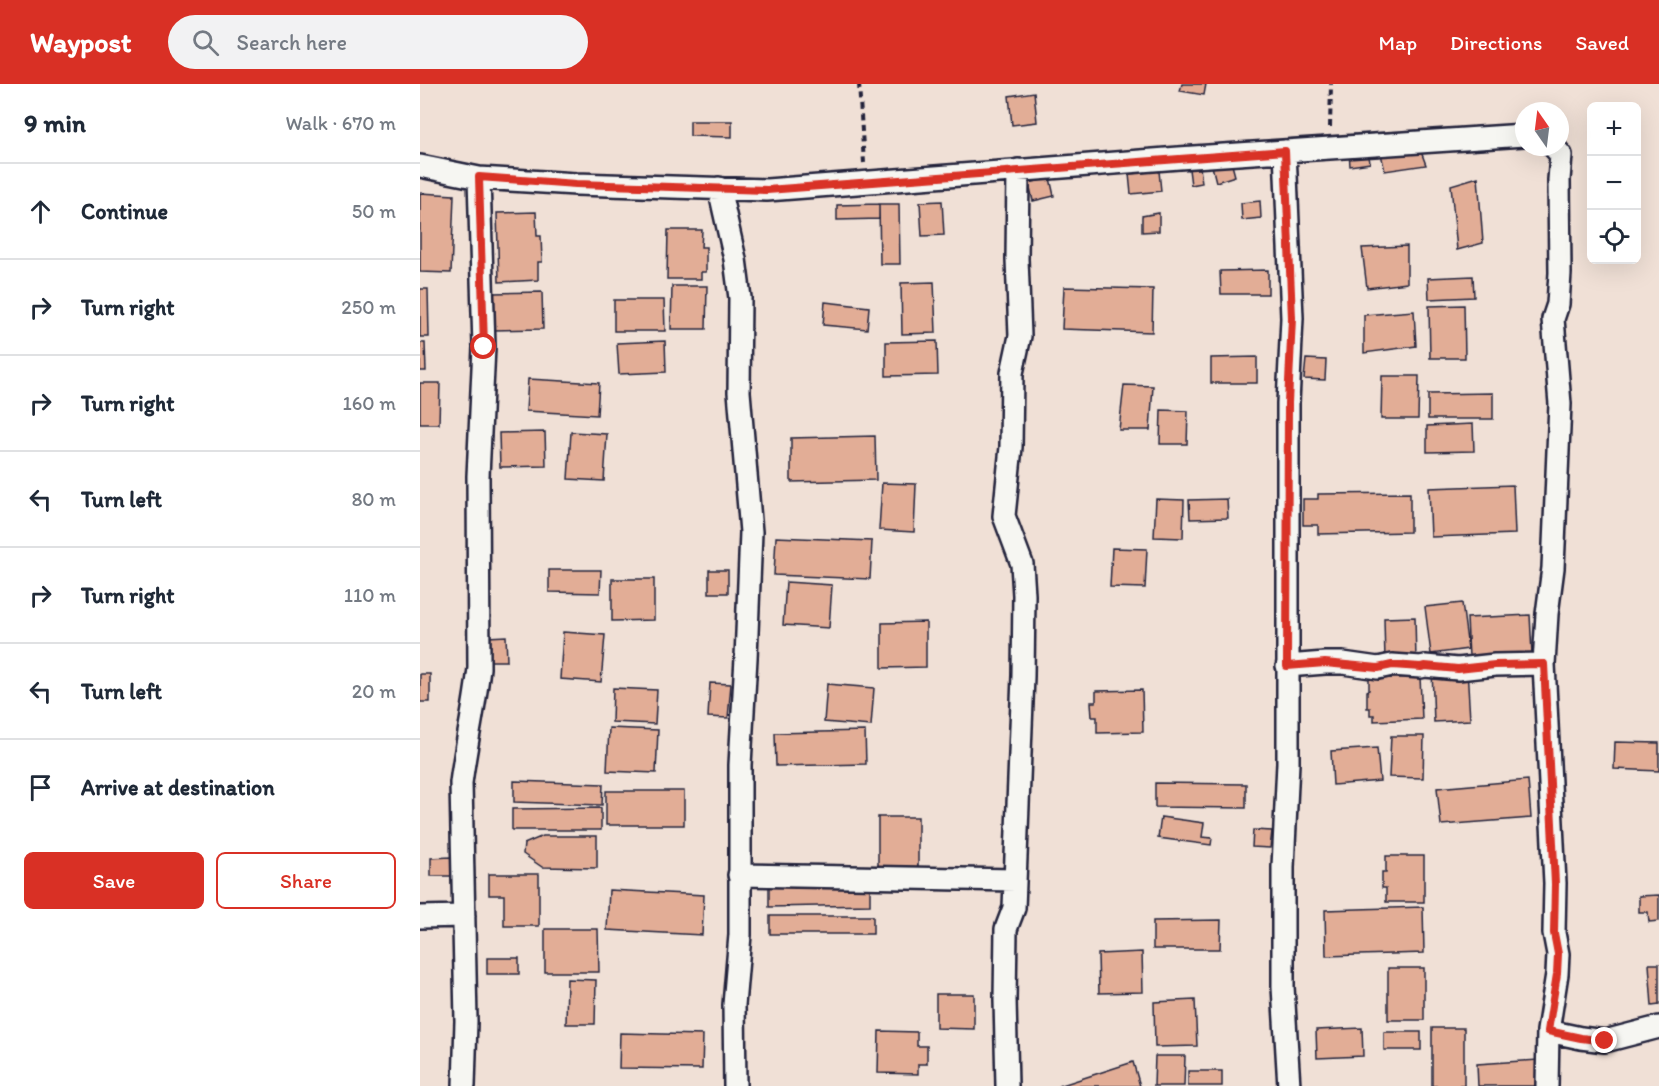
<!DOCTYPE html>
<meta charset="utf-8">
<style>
body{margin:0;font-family:Itim,sans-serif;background:#f2f2f3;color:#1f2937}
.controls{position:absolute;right:18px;top:18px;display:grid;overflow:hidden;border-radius:9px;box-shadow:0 6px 24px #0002}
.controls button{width:54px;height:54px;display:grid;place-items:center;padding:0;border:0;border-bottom:2px solid #e0e1e3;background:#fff;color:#1f2937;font:30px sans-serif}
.compass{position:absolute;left:1095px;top:18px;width:54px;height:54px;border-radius:50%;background:#fff;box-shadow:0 6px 24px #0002;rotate:346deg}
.stop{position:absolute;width:18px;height:18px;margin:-14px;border:4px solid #d93025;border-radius:50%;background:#fff}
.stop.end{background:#d93025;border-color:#fff;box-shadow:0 2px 6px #0008}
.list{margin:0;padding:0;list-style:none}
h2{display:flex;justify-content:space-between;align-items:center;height:78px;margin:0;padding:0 24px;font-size:26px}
h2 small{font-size:20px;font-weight:400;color:#747a83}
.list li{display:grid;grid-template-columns:39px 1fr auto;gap:18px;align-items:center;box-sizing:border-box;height:96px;padding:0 24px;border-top:2px solid #e0e1e3}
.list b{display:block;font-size:22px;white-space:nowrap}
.list em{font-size:20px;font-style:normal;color:#747a83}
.actions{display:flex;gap:12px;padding:18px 24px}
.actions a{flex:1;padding:14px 0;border:2px solid #d93025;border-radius:9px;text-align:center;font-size:21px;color:#d93025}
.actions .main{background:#d93025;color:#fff}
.icon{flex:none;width:33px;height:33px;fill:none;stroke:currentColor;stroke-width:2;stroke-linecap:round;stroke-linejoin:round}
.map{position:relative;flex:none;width:1239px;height:1002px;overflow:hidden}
header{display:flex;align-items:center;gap:36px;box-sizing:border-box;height:84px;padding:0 30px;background:#d93025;color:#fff}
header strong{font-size:28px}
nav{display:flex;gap:33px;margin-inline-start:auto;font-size:21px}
.search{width:420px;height:54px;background:#f2f2f3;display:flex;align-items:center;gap:15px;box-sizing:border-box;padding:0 21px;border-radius:33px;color:#747a83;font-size:22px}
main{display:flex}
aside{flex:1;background:#fff}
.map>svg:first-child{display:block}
.building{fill:#e2ad96;stroke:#22223b;stroke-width:1.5}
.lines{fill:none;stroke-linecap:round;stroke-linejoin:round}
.street-casing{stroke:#22223b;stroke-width:26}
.path{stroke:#22223b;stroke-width:4;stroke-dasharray:6 4.5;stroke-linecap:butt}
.street{stroke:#f6f6f2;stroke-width:21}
.route{stroke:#d93025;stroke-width:8}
</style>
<header>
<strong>Waypost</strong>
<div class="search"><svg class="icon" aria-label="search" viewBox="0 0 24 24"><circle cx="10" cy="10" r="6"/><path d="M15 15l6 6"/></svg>Search here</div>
<nav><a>Map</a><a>Directions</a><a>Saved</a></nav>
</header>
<main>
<aside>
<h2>9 min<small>Walk · 670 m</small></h2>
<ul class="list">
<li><svg class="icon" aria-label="ahead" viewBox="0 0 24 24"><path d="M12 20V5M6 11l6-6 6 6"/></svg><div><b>Continue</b></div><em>50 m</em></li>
<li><svg class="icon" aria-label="right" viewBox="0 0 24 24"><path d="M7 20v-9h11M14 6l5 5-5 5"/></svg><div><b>Turn right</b></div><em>250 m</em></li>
<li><svg class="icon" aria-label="right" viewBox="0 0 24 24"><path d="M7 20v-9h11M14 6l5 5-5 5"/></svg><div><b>Turn right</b></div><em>160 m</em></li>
<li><svg class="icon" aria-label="left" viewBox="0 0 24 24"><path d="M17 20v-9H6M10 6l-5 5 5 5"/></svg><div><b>Turn left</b></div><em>80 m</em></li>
<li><svg class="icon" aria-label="right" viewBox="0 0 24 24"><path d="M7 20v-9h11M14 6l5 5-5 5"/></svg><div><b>Turn right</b></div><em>110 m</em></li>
<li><svg class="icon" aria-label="left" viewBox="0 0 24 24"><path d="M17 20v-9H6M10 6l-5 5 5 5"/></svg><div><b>Turn left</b></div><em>20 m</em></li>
<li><svg class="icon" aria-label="arrive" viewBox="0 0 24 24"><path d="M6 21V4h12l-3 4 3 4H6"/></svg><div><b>Arrive at destination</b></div></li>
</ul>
<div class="actions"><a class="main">Save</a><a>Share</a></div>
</aside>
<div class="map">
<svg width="1239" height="1002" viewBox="0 0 1239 1002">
<rect width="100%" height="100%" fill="#f0e0d6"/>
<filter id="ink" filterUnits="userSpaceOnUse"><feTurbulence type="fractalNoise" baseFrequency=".0167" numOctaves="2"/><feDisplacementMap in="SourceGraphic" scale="12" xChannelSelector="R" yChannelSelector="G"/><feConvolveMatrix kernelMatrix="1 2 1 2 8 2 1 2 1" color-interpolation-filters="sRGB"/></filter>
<g filter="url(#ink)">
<path class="building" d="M762,0H786L784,11L760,7Z
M614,8L617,38L592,41L589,12Z
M270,37H312V53L270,52Z
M1000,65L1006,81L965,87L961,70Z
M948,66L950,79L930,82L929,68Z
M811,77L815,92L796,98L792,82Z
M780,83L782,99L771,101L769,85Z
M739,87L741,107L711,110L709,90Z
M1058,93L1063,159L1037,166L1031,101Z
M630,94L634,112L613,117L609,99Z
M0,109L34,111L31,189L0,188Z
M522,117L524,151L502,152L500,118Z
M840,117L841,134L822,136L821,119Z
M459,120H479L480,180H460Z
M459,120V135L417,136V121Z
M116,128L117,152H121L122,178H118V196L79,198L77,129Z
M739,129V147L722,148V132Z
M248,146H282L281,163H286V188H281V195H247Z
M987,162V199L947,204L942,164Z
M848,186V210H801L800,187Z
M1053,192L1054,213L1009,215L1008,194Z
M514,198L516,249L482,250L481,199Z
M252,202H287L286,245H251Z
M644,203L733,205L732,248L642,245Z
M0,205H8L9,253H0Z
M122,208L123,245L73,246V209Z
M194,216H244L245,247H194Z
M405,218L449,223L447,245L403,241Z
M1044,221L1045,274H1010L1009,222Z
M994,227L996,262L944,269V231Z
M245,257L246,288L199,290L197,259Z
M517,257L518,291L466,292V258Z
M0,259H5L6,287H0Z
M837,273V299H791V274Z
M886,275L906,276L905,296L884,295Z
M962,292H999L998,335H961Z
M108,295L179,299L177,331L106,327Z
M0,299H20L19,340H0Z
M704,301L733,302L730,346H699Z
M1073,309V335H1008V310Z
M741,326L768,327L767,360H740Z
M1053,340L1054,367L1007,368V342Z
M125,348L126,382L80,383L79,349Z
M151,348L187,350L184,397L148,395Z
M455,352L456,396L371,398V354Z
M462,399L496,400L494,448L459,446Z
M1093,401L1095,450L1011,453L1009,404Z
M990,409V448L898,450V441H883V415H898V410Z
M736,415L764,416L763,454L734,453Z
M807,415L808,434L770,435L769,416Z
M356,453L452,457L450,495L354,491Z
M692,464L727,465L725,504L690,503Z
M129,486H181L180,509L129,508Z
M289,486H308V509H289Z
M192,495H234V536L192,537Z
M366,498L412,501L409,544L363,541Z
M1042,519L1048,565L1011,570L1005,523Z
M1110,531L1112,570L1049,573L1047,534Z
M995,533L996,577H965L964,534Z
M506,538V583L462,584V539Z
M143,548L185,551L181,598L140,595Z
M86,552L87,577H68V553Z
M1047,585L1050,636L1014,638L1012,586Z
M0,590H10V618H0Z
M1000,593L1002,635L954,637V631H950V624H947V607L949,606V595Z
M290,599L311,600L308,634L288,633Z
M407,600L454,604L451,642L404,638Z
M193,604L237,606L235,640L192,638Z
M722,606L723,648L677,649V633H672L671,618H676V607Z
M189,644L238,646L236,689L187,687Z
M445,647L446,680L356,682L355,649Z
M971,652H1004L1003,694L969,693Z
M1195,658L1239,659V687L1194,685Z
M957,664L960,697L913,701L911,667Z
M1108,696L1111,734L1021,741L1017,704Z
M94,697L183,700L182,721L94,718Z
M735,699L826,700V724L735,723Z
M186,707H264V741H186Z
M181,724V746H92V725Z
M458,733H498V783H458Z
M741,733L784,739L782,753L792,754L791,761L738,754Z
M833,746L852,747L850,764L832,763Z
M123,752H177V784L122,783L103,770L104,760Z
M966,772H1004V818H966V804H962V788H966Z
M31,773V792H11V774Z
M69,790H119V842H84V811H69Z
M450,801V821L349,823V802Z
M189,806L284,811L282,851L187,846Z
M1239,811V837L1229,838L1228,828H1219V812Z
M1003,823L1004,869L906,872L905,826Z
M350,832H453V850H350Z
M801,836L800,865H733V837Z
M125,845H178L179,888H125Z
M722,868L723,908L679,909L678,870Z
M67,874H99V890H67Z
M1229,880H1239V921L1232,922Z
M968,884H1004V936H968Z
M147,895L176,896L175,940H146Z
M516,910H554V945L516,944Z
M775,916L777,962L735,963L734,918Z
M942,944L943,972L897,974L896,946Z
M1012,944H1044V1002H1012Z
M459,947L497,948V962H507V980H498V990L458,989Z
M964,948H1001V966H964Z
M200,949L283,951L282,985L199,984Z
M735,972H765L764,1002H734Z
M1118,976L1119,1002H1058L1057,980Z
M713,978L720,1002H639Z
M768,987H802V1002H768Z"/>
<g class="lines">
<g class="street-casing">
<path id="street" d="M865,67L872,234L868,319V679L863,783V903L869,1002
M0,82L59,94L156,100L347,106L759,74L1104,51
M299,104L315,175L320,214L319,308L331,448L326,574L320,681V851L314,921L315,1002
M867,582L905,579H923L958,584L972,581L1001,583L1005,582L1038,585L1075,581L1124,580
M319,791L595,796
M0,833L44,832
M1128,947L1161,954L1185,957L1239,943
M44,1002L46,937L41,699C46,660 55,622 59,584L58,392L64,263L59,94
M587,1002L585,916L586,845L594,824L603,592L604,511L602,480L584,432L591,363L592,289L600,252L597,175L598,86
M1127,1002L1128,947L1137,890L1138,870L1134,849L1135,799L1124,580L1127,530L1133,484L1140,320L1133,235L1138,220L1140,189L1139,96L1141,71L1134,63"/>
</g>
<path class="path" d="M439,0L444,79
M910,43L911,0"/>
<use href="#street" class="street"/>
</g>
</g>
<g class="lines" filter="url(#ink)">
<path class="route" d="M64,263L59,93L156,100L347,106L865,67L872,234L868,319L867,582L905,579L958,584L972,581L1001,583L1005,582L1038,585L1075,581L1124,580L1135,800L1134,849L1138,870L1137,890L1128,947L1161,954L1185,957"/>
</g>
</svg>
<div class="controls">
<button>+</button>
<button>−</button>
<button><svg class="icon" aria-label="locate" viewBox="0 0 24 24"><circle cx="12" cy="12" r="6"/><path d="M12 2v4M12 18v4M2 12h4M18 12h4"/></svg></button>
</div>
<svg class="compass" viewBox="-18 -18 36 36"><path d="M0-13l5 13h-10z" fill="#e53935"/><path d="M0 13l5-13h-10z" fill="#747a83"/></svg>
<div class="stop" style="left:64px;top:263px"></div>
<div class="stop end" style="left:1185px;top:957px"></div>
</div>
</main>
